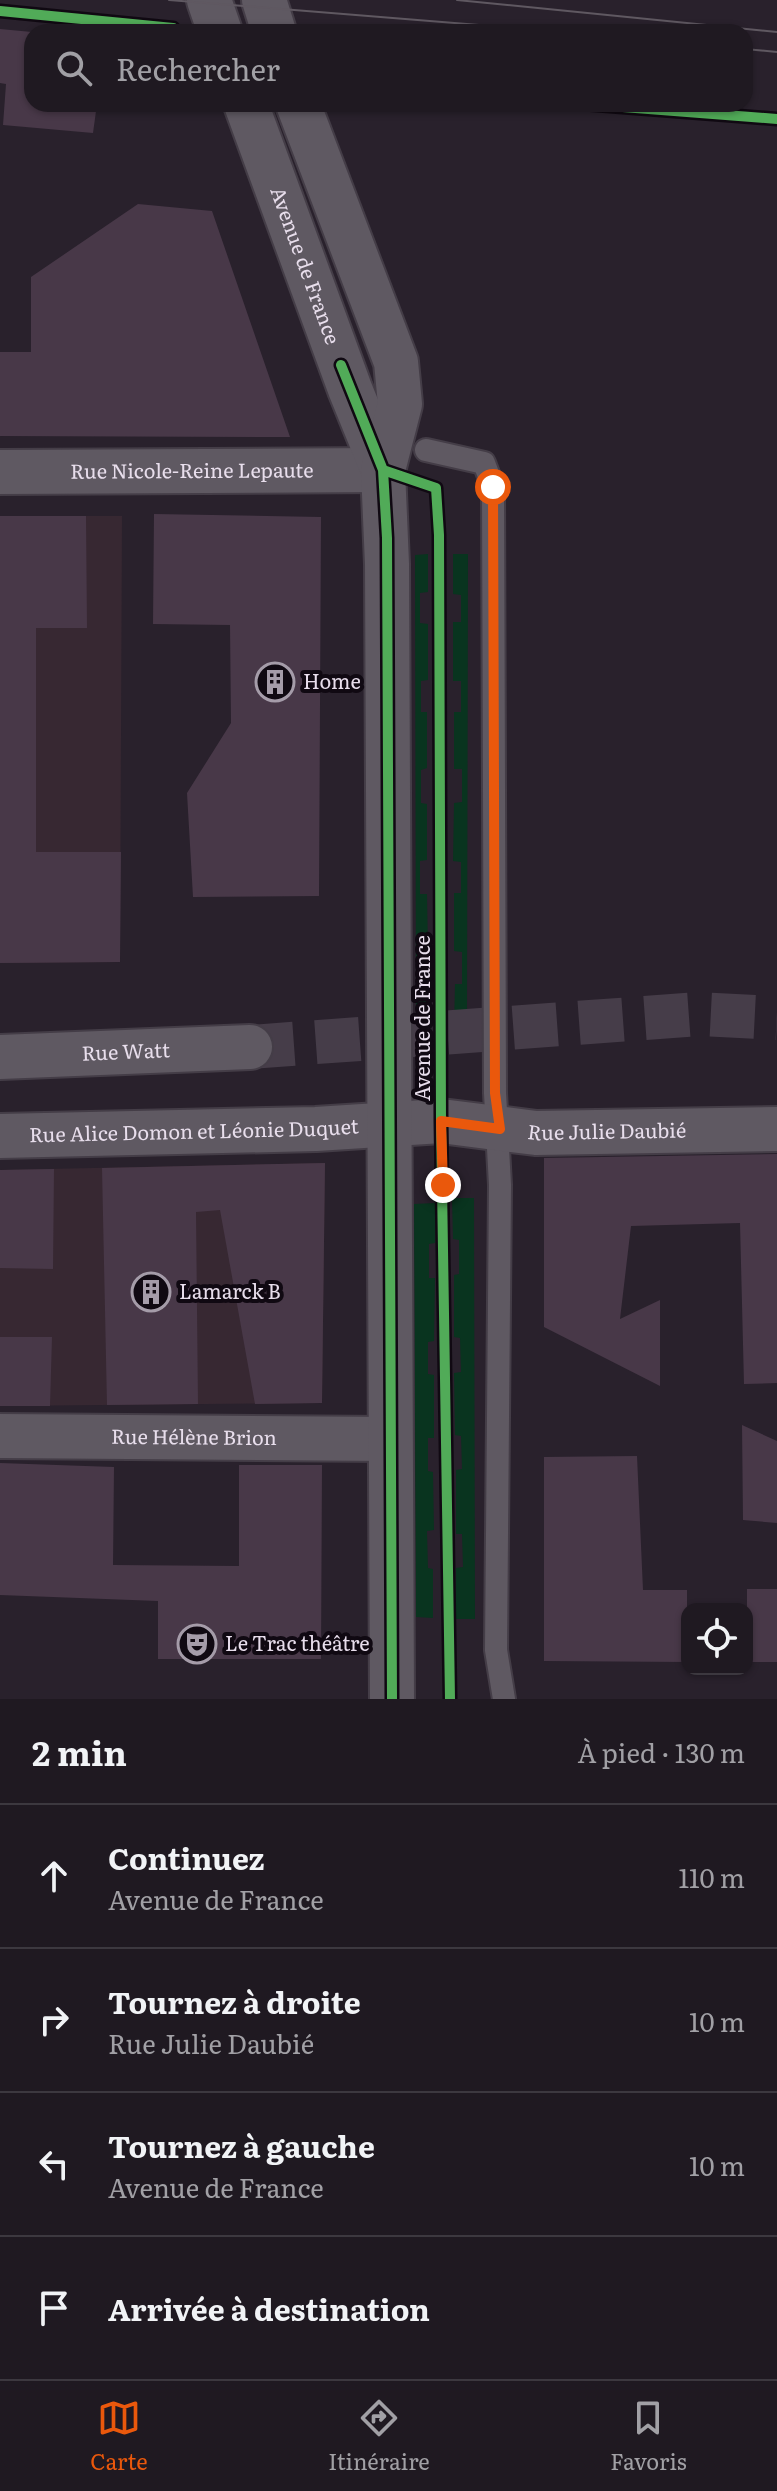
<!DOCTYPE html>
<html lang="fr">
<meta charset="utf-8">
<style>
body{margin:0;font-family:Literata,serif;background:#27222a;color:#f1f3f6}
.controls{position:absolute;right:24px;bottom:24px;display:grid;overflow:hidden;border-radius:16px;box-shadow:0 2px 6px #0004}
.controls button{width:72px;height:72px;display:grid;place-items:center;padding:0;border:0;border-bottom:2px solid #3c383f;background:#1f1921;color:#f1f3f6;font:40px sans-serif}
.stop{position:absolute;width:24px;height:24px;margin:-18px;border:6px solid #ea580c;border-radius:50%;background:#fff}
.stop.end{background:#ea580c;border-color:#fff;box-shadow:0 2px 8px #0008}
.list{margin:0;padding:0;list-style:none}
h2{display:flex;justify-content:space-between;align-items:center;height:104px;margin:0;padding:0 32px;font-size:34px}
h2 small{font-size:26px;font-weight:400;color:#a1a0a5}
.list li{display:grid;grid-template-columns:52px 1fr auto;gap:24px;align-items:center;box-sizing:border-box;height:144px;padding:0 32px;border-top:2px solid #3c383f}
.list b{display:block;font-size:30px;white-space:nowrap}
.list p{margin:0;font-size:26px;white-space:nowrap;color:#a1a0a5}
.list em{font-size:26px;font-style:normal;color:#a1a0a5}
.icon{flex:none;width:44px;height:44px;fill:none;stroke:currentColor;stroke-width:2;stroke-linecap:round;stroke-linejoin:round}
.map{position:relative;flex:none;width:777px;height:1699px;overflow:hidden}
.search{position:absolute;background:#1f1921;box-shadow:0 2px 6px #0004;left:24px;right:24px;top:24px;height:88px;display:flex;align-items:center;gap:20px;box-sizing:border-box;padding:0 28px;border-radius:24px;color:#a1a0a5;font-size:30px}
.sheet{height:680px;background:#1f1921}
nav{display:flex;justify-content:space-around;align-items:center;box-sizing:border-box;height:112px;border-top:2px solid #3c383f;background:#1f1921;font-size:22px;color:#a1a0a5}
nav a{display:grid;justify-items:center;gap:4px}
nav .on{color:#ea580c}
.map>svg:first-child{display:block}
.education{fill:#372832}
.green{fill:#09341f}
.building{fill:#483848}
.lines{fill:none;stroke-linecap:round;stroke-linejoin:round}
.minor-tunnel{stroke:#463d49;stroke-width:44;stroke-dasharray:44 22;stroke-linecap:butt}
.service-casing{stroke:#443d47;stroke-width:26}
.minor-casing{stroke:#443d47;stroke-width:48}
.tertiary-casing{stroke:#443d47;stroke-width:48}
.service{stroke:#5f5962;stroke-width:22}
.minor{stroke:#5f5962;stroke-width:44}
.tertiary{stroke:#5f5962;stroke-width:44}
.tram{stroke:#5f5861;stroke-width:2}
.cycleway-casing{stroke:#100912;stroke-width:15}
.cycleway{stroke:#51ab58;stroke-width:10}
.route{stroke:#ea580c;stroke-width:10}
.labels{text-anchor:middle;stroke-width:8;stroke-linejoin:round;paint-order:stroke}
.street-label{font-size:20px;fill:#e8deec;stroke:#100912}
.poi-label{font-size:20px;fill:#e8deec;stroke:#100912;text-anchor:start}
</style>
<div class="map">
<svg width="777" height="1699" viewBox="0 0 777 1699">
<rect width="100%" height="100%" fill="#29212c"/>
<path class="education" d="M0,516H122L120,962L0,963Z
M325,1163L322,1403L0,1406V1170Z"/>
<path class="green" d="M428,554V592L420,593V623L428,624V680L421,681V712H427V768L421,770V803L427,804V860L420,861V894H427L428,950L420,951L421,983L428,984V1027H416L415,555Z
M453,554H468L467,1028L454,1027L455,984H462V952L454,951V893H461V862L453,861L454,803L462,802V769H454V712H461V681H453V622H461V595L453,594Z
M452,1198H474L475,1619H456V1568L463,1567L462,1534H456V1470L462,1469L461,1436L455,1435L454,1373L461,1372L460,1338L454,1337V1275L459,1274V1240L453,1239Z
M435,1203V1243L429,1244V1278H435L434,1341L428,1342V1374L434,1375V1438H428V1471L433,1472L434,1530L427,1531L428,1568L433,1569V1618L416,1617L414,1204Z"/>
<path class="building" d="M0,29L32,32V104H97L93,133L3,125L6,84L0,83Z
M138,204L212,211L290,437L0,436V352H31V277Z
M154,514L321,517L319,896L193,897L187,793L231,723L230,625L153,624Z
M0,516H86L87,628H36V852H121L120,962L0,963Z
M777,1154V1383L744,1384L740,1223L631,1226L620,1319L660,1300V1386L544,1327V1158Z
M325,1163L322,1403L255,1404L220,1210L196,1212L198,1404L107,1405L102,1168Z
M54,1169L53,1269L0,1268V1170Z
M0,1337H52L50,1406H0Z
M742,1425L777,1441V1523L743,1520Z
M637,1456L643,1590H687V1662L544,1661V1457Z
M0,1463L114,1467L113,1565L239,1566V1465H322L321,1659H158V1601L0,1595Z
M747,1589H777V1662H747Z"/>
<g class="lines">
<path class="minor-tunnel" d="M250,1047L699,1014L777,1018"/>
<g class="service-casing">
<path id="service" d="M426,450L484,463L493,487L495,1093L500,1185L496,1650L504,1699"/>
</g>
<g class="minor-casing">
<g id="minor">
<path id="s1" d="M0,472L383,470"/>
<path id="s2" d="M0,1057L250,1047"/>
<path id="s3" d="M0,1136L316,1129L441,1121L536,1133L777,1129"/>
<path id="s4" d="M0,1436L389,1439"/>
</g>
</g>
<g class="tertiary-casing">
<g id="tertiary">
<path d="M209,0L220,32"/>
<path d="M264,0L274,32"/>
<path id="s5" d="M246,104L350,389L383,470"/>
<path d="M298,104L396,362L400,404L383,470L387,564L392,1699"/>
</g>
</g>
<use href="#service" class="service"/>
<use href="#minor" class="minor"/>
<use href="#tertiary" class="tertiary"/>
<path class="tram" d="M169,0L566,32
M457,0L777,32
M745,49L777,52"/>
<g class="cycleway-casing">
<path id="cycleway" d="M0,11L173,28L174,32
M584,104L777,119
M341,365L383,470L387,538L392,1699
M383,470L436,488L439,535L441,1121L450,1699"/>
</g>
<use href="#cycleway" class="cycleway"/>
</g>
<g class="lines">
<path class="route" d="M443,1185L441,1121L500,1129L495,1093L493,487"/>
</g>
<defs>
<g id="building-ring" transform="scale(2)"><circle r="9.5" fill="#100912" stroke="#a59ca9" stroke-width="1.5"/><path d="M-4-6H4V6H1V3H-1V6H-4ZM-2.5-4.3h1.7v1.8h-1.7ZM.8-4.3h1.7v1.8H.8ZM-2.5-1h1.7V.8h-1.7ZM.8-1h1.7V.8H.8Z" fill="#a59ca9"/></g>
<g id="theatre-ring" transform="scale(2)"><circle r="9.5" fill="#100912" stroke="#a59ca9" stroke-width="1.5"/><path d="M-5-5.5Q0-4 5-5.5V0Q5 5 0 6Q-5 5-5 0ZM-3.3-2.5H-1v1.5H-3.3ZM1-2.5H3.3v1.5H1ZM-2.8 1Q0 5.5 2.8 1Z" fill="#a59ca9"/></g>
</defs>
<g fill-rule="evenodd">
<use href="#building-ring" x="275" y="682"/>
<use href="#building-ring" x="151" y="1292"/>
<use href="#theatre-ring" x="197" y="1644"/>
</g>
<g class="labels">
<g class="street-label">
<text dy="7" stroke="none"><textPath href="#s5" startOffset="172">Avenue de France</textPath></text>
<text dy="7" stroke="none"><textPath href="#s1" startOffset="192">Rue Nicole-Reine Lepaute</textPath></text>
<text transform="translate(423 1018) rotate(-90)" y="7">Avenue de France</text>
<text dy="7" stroke="none"><textPath href="#s2" startOffset="126">Rue Watt</textPath></text>
<text dy="7" stroke="none"><textPath href="#s3" startOffset="194">Rue Alice Domon et Léonie Duquet</textPath></text>
<text dy="7" stroke="none"><textPath href="#s3" startOffset="608">Rue Julie Daubié</textPath></text>
<text dy="7" stroke="none"><textPath href="#s4" startOffset="194">Rue Hélène Brion</textPath></text>
</g>
<g class="poi-label">
<text x="303" y="689">Home</text>
<text x="179" y="1299">Lamarck B</text>
<text x="225" y="1651">Le Trac théâtre</text>
</g>
</g>
</svg>
<div class="controls">
<button><svg class="icon" aria-label="locate" viewBox="0 0 24 24"><circle cx="12" cy="12" r="6"/><path d="M12 2v4M12 18v4M2 12h4M18 12h4"/></svg></button>
</div>
<div class="stop" style="left:493px;top:487px"></div>
<div class="stop end" style="left:443px;top:1185px"></div>
<div class="search"><svg class="icon" aria-label="search" viewBox="0 0 24 24"><circle cx="10" cy="10" r="6"/><path d="M15 15l6 6"/></svg>Rechercher</div>
</div>
<section class="sheet">
<h2>2 min<small>À pied · 130 m</small></h2>
<ul class="list">
<li><svg class="icon" aria-label="ahead" viewBox="0 0 24 24"><path d="M12 20V5M6 11l6-6 6 6"/></svg><div><b>Continuez</b><p>Avenue de France</p></div><em>110 m</em></li>
<li><svg class="icon" aria-label="right" viewBox="0 0 24 24"><path d="M7 20v-9h11M14 6l5 5-5 5"/></svg><div><b>Tournez à droite</b><p>Rue Julie Daubié</p></div><em>10 m</em></li>
<li><svg class="icon" aria-label="left" viewBox="0 0 24 24"><path d="M17 20v-9H6M10 6l-5 5 5 5"/></svg><div><b>Tournez à gauche</b><p>Avenue de France</p></div><em>10 m</em></li>
<li><svg class="icon" aria-label="arrive" viewBox="0 0 24 24"><path d="M6 21V4h12l-3 4 3 4H6"/></svg><div><b>Arrivée à destination</b></div></li>
</ul>
</section>
<nav>
<a class="on"><svg class="icon" aria-label="map" viewBox="0 0 24 24"><path d="M3 6l6-2 6 2 6-2v14l-6 2-6-2-6 2zM9 4v14M15 6v14"/></svg>Carte</a>
<a><svg class="icon" aria-label="directions" viewBox="0 0 24 24"><path d="M12 3l9 9-9 9-9-9zM9 14v-3h6M13 9l2 2-2 2"/></svg>Itinéraire</a>
<a><svg class="icon" aria-label="saved" viewBox="0 0 24 24"><path d="M7 4h10v16l-5-4-5 4z"/></svg>Favoris</a>
</nav>
